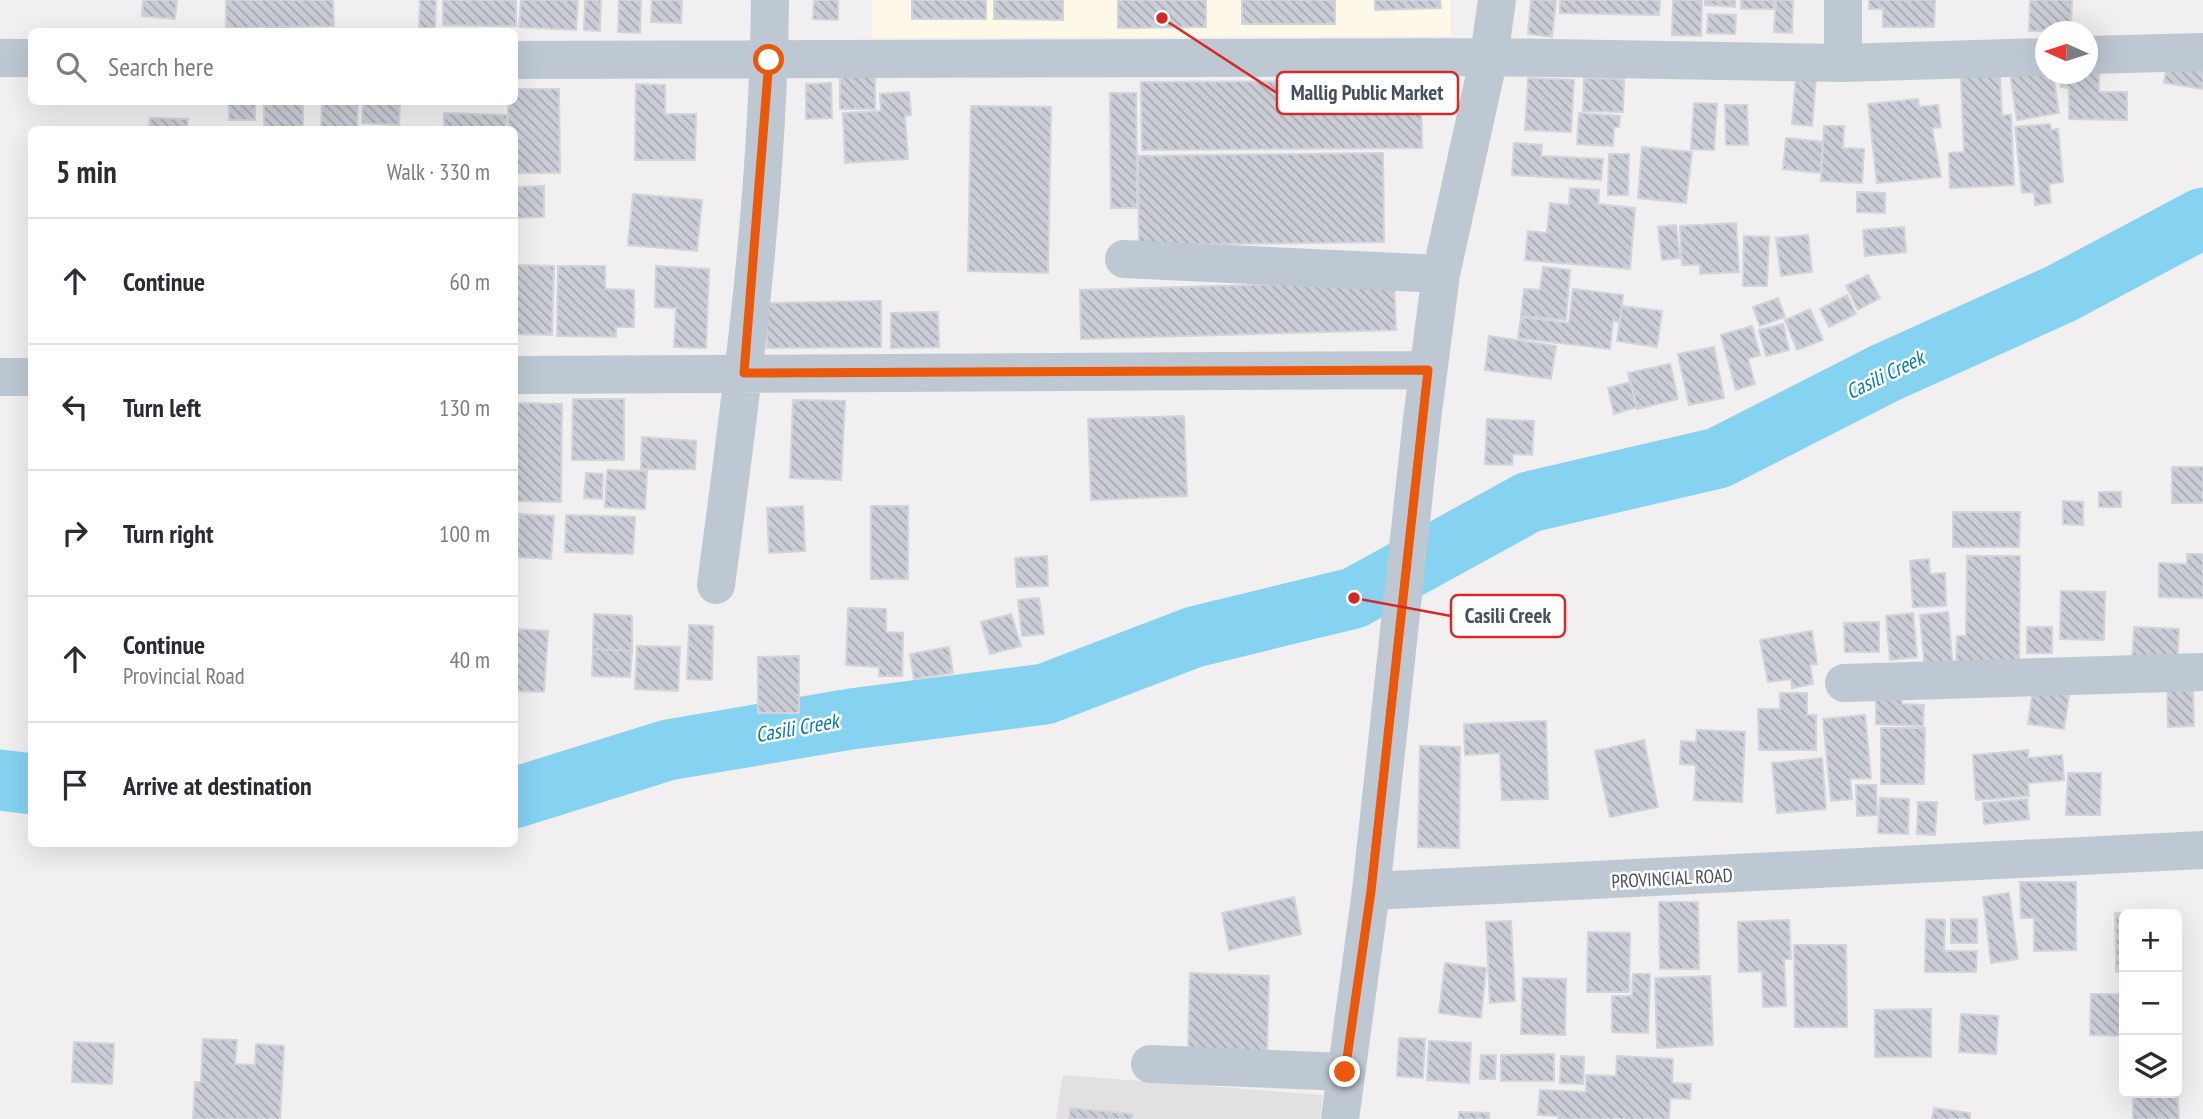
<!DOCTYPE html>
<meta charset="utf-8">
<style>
body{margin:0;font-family:"PT Sans Narrow",sans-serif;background:#f7f7f7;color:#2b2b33}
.controls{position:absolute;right:21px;bottom:21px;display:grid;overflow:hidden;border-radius:10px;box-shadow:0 7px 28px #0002}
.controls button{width:63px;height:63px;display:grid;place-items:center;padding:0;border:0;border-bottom:2px solid #e1e1e2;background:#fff;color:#2b2b33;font:35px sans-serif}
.compass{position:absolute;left:2035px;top:21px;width:63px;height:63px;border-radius:50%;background:#fff;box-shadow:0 7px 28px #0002;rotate:273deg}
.stop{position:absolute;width:21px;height:21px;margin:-16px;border:5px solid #ea580c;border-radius:50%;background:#fff}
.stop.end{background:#ea580c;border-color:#fff;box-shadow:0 2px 7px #0008}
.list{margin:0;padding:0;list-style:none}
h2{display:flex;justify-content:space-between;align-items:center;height:91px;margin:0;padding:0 28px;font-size:30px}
h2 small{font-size:23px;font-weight:400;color:#7c7c81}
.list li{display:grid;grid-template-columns:46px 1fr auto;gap:21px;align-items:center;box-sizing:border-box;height:126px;padding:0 28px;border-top:2px solid #e1e1e2}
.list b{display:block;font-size:26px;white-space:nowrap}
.list p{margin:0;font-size:23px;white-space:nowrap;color:#7c7c81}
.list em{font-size:23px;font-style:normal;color:#7c7c81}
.icon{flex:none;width:38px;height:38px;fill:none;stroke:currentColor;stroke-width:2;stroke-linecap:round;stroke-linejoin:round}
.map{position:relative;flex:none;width:2203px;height:1119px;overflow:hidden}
.search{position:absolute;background:#fff;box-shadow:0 7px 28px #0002;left:28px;top:28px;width:490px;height:77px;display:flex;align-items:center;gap:18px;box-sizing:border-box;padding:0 24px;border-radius:10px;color:#7c7c81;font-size:26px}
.panel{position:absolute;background:#fff;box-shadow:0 7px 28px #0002;left:28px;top:126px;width:490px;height:721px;border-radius:10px}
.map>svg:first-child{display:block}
.commercial{fill:#fdf8e7}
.education{fill:#e3e0e1}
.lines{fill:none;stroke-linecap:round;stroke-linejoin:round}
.river{stroke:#85d2f1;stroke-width:61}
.building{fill:url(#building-back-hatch);stroke:#d2d4db;stroke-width:2}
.minor{stroke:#bec8d2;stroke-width:38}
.route{stroke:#ea580c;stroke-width:9}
.labels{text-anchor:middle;stroke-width:5;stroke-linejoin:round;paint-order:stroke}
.street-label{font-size:19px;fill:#46505d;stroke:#fff}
.water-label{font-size:21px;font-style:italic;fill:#057aaa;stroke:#fff}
.leader{fill:none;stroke:#d62828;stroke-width:2.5}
.callout-dot{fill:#d62828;stroke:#fff;stroke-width:2.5}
.callout{fill:#fff;stroke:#d62828;stroke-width:2.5}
.callout-label{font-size:21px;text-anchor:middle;font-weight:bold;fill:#46505d}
</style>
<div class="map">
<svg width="2203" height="1119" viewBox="0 0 2203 1119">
<defs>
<pattern id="building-back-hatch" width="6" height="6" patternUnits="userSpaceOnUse" patternTransform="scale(1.75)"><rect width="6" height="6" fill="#cacdd5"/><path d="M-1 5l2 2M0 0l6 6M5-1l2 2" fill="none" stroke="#a6a9b0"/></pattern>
</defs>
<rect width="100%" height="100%" fill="#f1efef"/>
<path class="commercial" d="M872,0H1451V36L872,38Z"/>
<path class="education" d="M1063,1075L1323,1095L1320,1119H1056Z"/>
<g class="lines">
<path class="river" d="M0,780L32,784
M514,798L668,750L851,719L1045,694L1194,637L1354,598L1529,502L1718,458L1885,373L2060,294L2203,218"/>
</g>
<path class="building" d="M143,0H177L175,19L142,16Z
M226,0H333L334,26L226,28Z
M420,0H436L435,28H419Z
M443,0H516V26L443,25Z
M521,0H578L576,30L519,27Z
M585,0H601L600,31L584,30Z
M619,0H641L640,33L618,32Z
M652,0H682L681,23L651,22Z
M814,0H838V20L813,19Z
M912,0H986V19H912Z
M994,0H1063V20L994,19Z
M1118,0H1206V27L1118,28Z
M1242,0H1335V24H1242Z
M1375,0H1440L1441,8L1375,10Z
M1531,0H1556L1552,37L1528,34Z
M1560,0H1660L1659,15L1560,13Z
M1673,0H1702L1701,36L1672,35Z
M1705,0H1735V7L1705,5Z
M1741,0H1774V9H1741Z
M1776,0H1793L1792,33L1774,32Z
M1869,0H1935L1934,27H1883V9H1869Z
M2030,0H2072L2071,32L2029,31Z
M1708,14L1736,15L1735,34L1707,33Z
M2169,48L2203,53V89L2164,83Z
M2099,68V92H2127V120L2069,119V88L2061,87L2062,74H2088Z
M2010,74H2053L2059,113L2017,120Z
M2000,76L2002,115H2011L2014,185L1950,188L1949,153L1964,152L1961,77Z
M840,77H875V109H840Z
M1796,77L1816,78L1812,126L1792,124Z
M1528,78L1574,80L1571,132L1525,130Z
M1584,78L1624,79L1623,112L1583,111Z
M1421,81L1422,148L1142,150L1141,82Z
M831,83L832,118L806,119V84Z
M636,84L665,85V114H696L695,160H635Z
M514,89H559L560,173H514V130H508V102H514Z
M909,92L911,115L905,116L908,159L845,163L843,113L881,111L880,94Z
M1110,93H1136L1137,208H1111Z
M1918,99L1919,107L1938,105L1941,127L1932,128L1941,177L1877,183L1868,104Z
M229,102H255V120H229Z
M264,102H303V130H264Z
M322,102H358L357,130H321Z
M363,102H400L399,125L362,123Z
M1694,103L1717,104L1714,150L1691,149Z
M1725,105H1747L1748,145H1726Z
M971,106L1051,107L1048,273L968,271Z
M444,113L507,115L506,130H444Z
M1579,113L1620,116L1619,127H1614L1613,146L1577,144Z
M150,118L188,119L187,130H149Z
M2050,124L2051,130L2058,129L2063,182L2049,184L2051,203L2035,205L2034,192L2022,193L2015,127Z
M1824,126H1844L1843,148L1864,149L1862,183L1821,181Z
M1786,138L1823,142L1820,173L1783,169Z
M1514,143L1542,145L1541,156L1603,159L1601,180L1512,175Z
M1642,147L1692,152L1686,203L1638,198Z
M1383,153L1384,242L1139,245L1138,156Z
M1609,154H1629L1628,195H1608Z
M544,186V217L514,218V187Z
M1570,188L1599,190L1598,204L1635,208L1630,269L1525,260L1528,231L1547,233L1550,203L1569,205Z
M1857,192L1885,193V213L1857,212Z
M633,194L702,200L697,251L628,245Z
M1736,223L1739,272L1700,274V265H1682L1680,226Z
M1676,225L1680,258L1662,260L1658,227Z
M1904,227L1906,252L1865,256L1863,230Z
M1808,235L1812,272L1781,276L1776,238Z
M1744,236L1769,237L1767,286H1743Z
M514,265L554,266L552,335L514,334Z
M558,266H605V289L634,290V327H616V337L557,336Z
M656,266L709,269L706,348L674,347L676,308L655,307Z
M1543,267L1570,270L1566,320L1521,316L1524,289L1540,290Z
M1868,275L1880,298L1858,310L1846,286Z
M1394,281L1396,330L1081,339L1080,290Z
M1573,289L1623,295L1620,322L1613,321L1610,349L1518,338L1521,317L1569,323Z
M1847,295L1856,314L1829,327L1820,309Z
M1778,298L1785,317L1760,326L1753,307Z
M881,301V347L767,348L766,303Z
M1622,306L1662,311L1657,347L1617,341Z
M1810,309L1823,340L1797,350L1785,320Z
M938,312L939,347L891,348V313Z
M1783,324L1789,350L1766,356L1759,330Z
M1752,326L1760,355L1748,359L1755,384L1736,390L1721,335Z
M1489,336L1556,346L1551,379L1485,370Z
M1714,347L1724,398L1689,405L1678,354Z
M1670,364L1678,399L1637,409L1628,373Z
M1631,382L1637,407L1614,414L1608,388Z
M573,399H624V460H572Z
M793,400L845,401L841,480L790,478Z
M514,403L562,404L561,502L514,501Z
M1184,416L1187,496L1091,500L1088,419Z
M1487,419L1534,421L1532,455L1513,454L1512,465L1485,464Z
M642,437L696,441L695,469H641Z
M2172,467H2203V503H2172Z
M607,470L647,471L645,509L605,507Z
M586,473L603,474L602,499L584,498Z
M2099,492H2121V507H2099Z
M2063,501L2083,502V525L2063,524Z
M803,506L805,551L769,553L767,508Z
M871,506H908V579H871Z
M1953,512H2020L2019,547H1953Z
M519,514L554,516L551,559L516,557Z
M566,515L635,517L633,554L565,552Z
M2187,554H2203V598L2159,597V563L2187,564Z
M1047,556L1048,586L1017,587L1015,558Z
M1967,556H2020L2019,673H1956L1957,636H1966Z
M1929,559L1930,574L1945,573L1946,606L1913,607L1910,561Z
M2061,591L2105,592L2104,640L2060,639Z
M1039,598L1044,634L1022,636L1018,600Z
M848,608L886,609V632L903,633L902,676H879V667L846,665Z
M1948,612L1953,669L1925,671L1920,615Z
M1913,613L1917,657L1890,660L1886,616Z
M594,614L632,616V651L593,649Z
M1011,614L1021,646L990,654L981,622Z
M1879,622V652H1845L1844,623Z
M689,625L713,626L712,680L687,679Z
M2027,627H2052V653H2027Z
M2134,627L2179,629L2177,666L2132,664Z
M514,629L548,631L544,692L514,691Z
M1812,631L1817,664L1810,665L1813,684L1792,688L1791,679L1768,682L1760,640Z
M637,646L680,647L678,691L635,689Z
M949,647L953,673L914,679L910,654Z
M593,649L632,651L630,677L592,676Z
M799,656V713H758V657Z
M2193,686L2194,726L2168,727L2167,687Z
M2033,690L2069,695L2064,729L2028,724Z
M1780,693H1807V715H1816V750H1759L1758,709H1780Z
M1876,696L1902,697V704L1924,705L1923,726L1876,724Z
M1865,715L1871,778L1850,779L1852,799L1831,801L1823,719Z
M1546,721L1548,799L1502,800L1500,753L1465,755L1464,724Z
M1881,728H1925L1924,784H1881Z
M1697,730L1745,732L1742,802L1694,800L1696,765L1680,764L1681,741L1696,742Z
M1644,740L1658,807L1610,817L1595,751Z
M1420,746L1460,747L1459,848L1418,847Z
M2028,750V758L2062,755L2064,780L2028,783L2029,796L1976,800L1973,755Z
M1822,758L1826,809L1777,813L1772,763Z
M2068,773H2101L2100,815H2066Z
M1856,785H1876L1877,815L1857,816Z
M1880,798L1909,799L1908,834L1878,833Z
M2027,799L2029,819L1984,824L1983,803Z
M1918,802H1937L1935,835L1917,834Z
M2020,882H2076V950L2034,951V918H2021Z
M2009,893L2018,959L1991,963L1983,897Z
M1294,897L1301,934L1229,950L1222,913Z
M1659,902H1698L1699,969H1660Z
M2156,912L2124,914V972H2116L2115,913Z
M1926,919L1945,920L1944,951H1977L1976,972H1925Z
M1951,919H1977V943H1951Z
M1789,920L1791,959H1784L1786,1006L1763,1007L1762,971L1739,972L1738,922Z
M1511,921L1515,1001L1490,1003L1486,922Z
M1588,932L1630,933L1629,992H1587Z
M1794,945H1846L1847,1027H1795Z
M1445,963L1486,968L1481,1018L1439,1013Z
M1190,973L1269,976L1267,1055L1188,1053Z
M1633,974H1650L1648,1033L1612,1032V996H1632Z
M1710,976L1713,1045L1657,1048L1655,978Z
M1523,978L1566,979L1565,1035L1521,1034Z
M2091,994H2124V1036L2090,1035Z
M1931,1009V1057H1875V1010Z
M1961,1014L1998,1016L1996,1054L1959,1052Z
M1399,1038L1425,1039L1423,1078L1397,1076Z
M203,1039L237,1040L235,1064L255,1065L256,1044L284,1046L280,1119H193L195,1082H201Z
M1429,1041L1471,1043L1469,1083L1427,1080Z
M74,1042L114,1044L112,1084L72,1082Z
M1554,1054V1081H1501V1055Z
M1481,1055H1496L1495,1079H1480Z
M1561,1056L1584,1057L1583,1084L1560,1083Z
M1617,1056L1673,1059L1672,1083L1691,1084L1690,1099L1670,1098L1669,1119H1558L1559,1116L1538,1115L1540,1090L1586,1092V1075L1616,1076Z
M2177,1083L2179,1119H2133V1093H2177Z
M1070,1108L1133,1114L1132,1119H1069Z
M1934,1108L1970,1113V1119H1932Z
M1459,1112L1489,1113V1119H1459Z"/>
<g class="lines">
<path class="minor" d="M2088,55L2203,52
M0,58H32
M514,60L1489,57L1843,63L2046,57
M1843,63V0
M1124,259L1441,274
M514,375L1428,370
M0,377H32
M716,585C742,392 768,196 770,0
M1844,683L2203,672
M1371,891L1422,419L1441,274L1489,57L1497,0
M1150,1064L1345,1072
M1340,1119L1371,891L2203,850"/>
</g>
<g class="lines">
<path class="route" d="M769,60L744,373L1428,370L1371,891L1345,1072"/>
</g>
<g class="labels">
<g class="street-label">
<text transform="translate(1672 878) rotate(-3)" y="7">PROVINCIAL ROAD</text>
</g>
<g class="water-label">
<text transform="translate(1885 375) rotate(-26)" y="7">Casili Creek</text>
<text transform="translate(797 728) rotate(-10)" y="7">Casili Creek</text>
</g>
</g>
<path class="leader" d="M1162 18L1277 93M1354 598L1451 616"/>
<g class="callout-dot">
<circle cx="1162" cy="18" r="7"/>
<circle cx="1354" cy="598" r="7"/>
</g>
<g class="callout">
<rect x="1277" y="72" width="181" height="42" rx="7"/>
<rect x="1451" y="595" width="114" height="42" rx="7"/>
</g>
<g class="callout-label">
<text x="1367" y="100">Mallig Public Market</text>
<text x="1508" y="623">Casili Creek</text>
</g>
</svg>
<div class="controls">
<button>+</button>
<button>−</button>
<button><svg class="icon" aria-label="layers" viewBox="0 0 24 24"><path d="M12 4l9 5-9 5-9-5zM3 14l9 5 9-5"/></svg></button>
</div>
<svg class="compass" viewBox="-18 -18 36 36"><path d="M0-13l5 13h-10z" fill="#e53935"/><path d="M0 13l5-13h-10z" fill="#7c7c81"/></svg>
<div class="stop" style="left:769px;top:60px"></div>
<div class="stop end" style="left:1345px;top:1072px"></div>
<div class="search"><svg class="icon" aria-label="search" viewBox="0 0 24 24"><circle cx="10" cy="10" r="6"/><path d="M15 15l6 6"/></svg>Search here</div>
<section class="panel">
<h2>5 min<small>Walk · 330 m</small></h2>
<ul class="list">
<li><svg class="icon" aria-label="ahead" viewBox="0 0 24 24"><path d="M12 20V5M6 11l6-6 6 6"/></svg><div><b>Continue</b></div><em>60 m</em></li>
<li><svg class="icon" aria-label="left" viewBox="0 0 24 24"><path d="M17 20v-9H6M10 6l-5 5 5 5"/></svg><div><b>Turn left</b></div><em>130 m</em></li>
<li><svg class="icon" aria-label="right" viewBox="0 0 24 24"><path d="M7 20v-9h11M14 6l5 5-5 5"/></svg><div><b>Turn right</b></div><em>100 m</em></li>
<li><svg class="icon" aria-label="ahead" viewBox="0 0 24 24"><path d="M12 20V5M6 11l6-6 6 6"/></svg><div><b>Continue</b><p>Provincial Road</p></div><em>40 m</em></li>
<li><svg class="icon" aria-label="arrive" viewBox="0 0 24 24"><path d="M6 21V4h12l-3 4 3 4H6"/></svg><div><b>Arrive at destination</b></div></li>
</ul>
</section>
</div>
